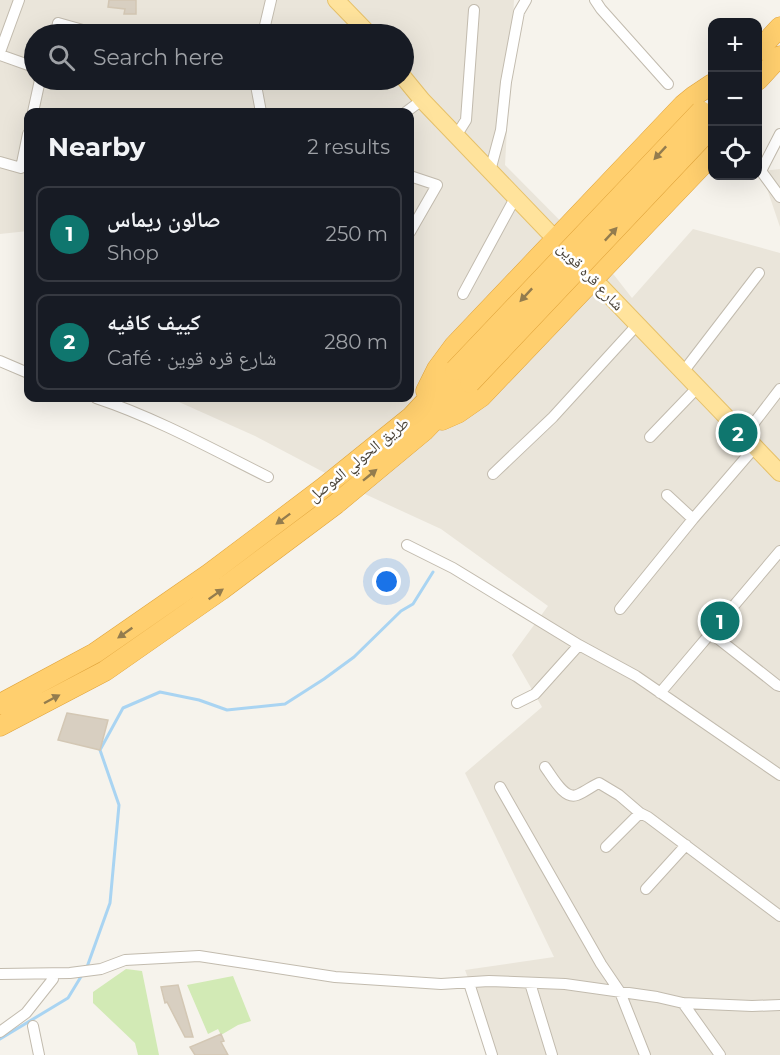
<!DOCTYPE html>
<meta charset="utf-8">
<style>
body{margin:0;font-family:Montserrat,"Noto Naskh Arabic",sans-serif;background:#20242c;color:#f1f3f6}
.controls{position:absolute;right:18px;top:18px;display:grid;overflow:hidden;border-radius:12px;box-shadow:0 6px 24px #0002}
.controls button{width:54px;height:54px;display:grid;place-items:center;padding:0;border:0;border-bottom:2px solid #363941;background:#171b24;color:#f1f3f6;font:30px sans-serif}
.you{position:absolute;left:387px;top:582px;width:21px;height:21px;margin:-15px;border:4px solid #fff;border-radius:50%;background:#1a73e8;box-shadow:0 0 0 9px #1a73e833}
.badge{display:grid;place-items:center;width:39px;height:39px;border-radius:50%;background:#0f766e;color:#fff;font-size:20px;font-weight:700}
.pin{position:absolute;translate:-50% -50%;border:3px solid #fff;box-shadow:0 2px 6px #0006}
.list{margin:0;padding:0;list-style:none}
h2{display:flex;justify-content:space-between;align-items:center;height:78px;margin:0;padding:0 24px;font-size:26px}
h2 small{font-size:20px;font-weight:400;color:#9ea1a6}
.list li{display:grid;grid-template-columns:39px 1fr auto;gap:18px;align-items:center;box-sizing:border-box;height:96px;margin:0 12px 12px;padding:0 12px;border:2px solid #363941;border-radius:12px}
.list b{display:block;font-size:22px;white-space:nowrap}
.list p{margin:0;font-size:20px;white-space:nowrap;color:#9ea1a6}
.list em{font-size:20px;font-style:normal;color:#9ea1a6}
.icon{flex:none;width:33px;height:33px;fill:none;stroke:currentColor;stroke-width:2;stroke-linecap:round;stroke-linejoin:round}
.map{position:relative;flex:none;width:780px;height:1055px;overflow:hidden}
.search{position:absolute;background:#171b24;box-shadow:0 6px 24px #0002;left:24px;top:24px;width:390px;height:66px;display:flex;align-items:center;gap:15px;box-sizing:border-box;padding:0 21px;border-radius:33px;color:#9ea1a6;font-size:22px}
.panel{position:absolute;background:#171b24;box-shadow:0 6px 24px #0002;left:24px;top:108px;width:390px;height:294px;border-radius:12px}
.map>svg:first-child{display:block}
.residential{fill:#eae5da;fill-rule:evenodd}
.green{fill:#d2eab5}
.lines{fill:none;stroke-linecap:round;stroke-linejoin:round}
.stream{stroke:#a9d4f2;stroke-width:3}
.building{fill:#d8cfc1;stroke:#d3c7b4;stroke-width:1.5}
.street-casing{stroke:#c2bbae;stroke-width:12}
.primary-casing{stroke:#e6c16a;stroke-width:18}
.highway-casing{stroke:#e0a43c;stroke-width:21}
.street{stroke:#fff;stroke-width:10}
.primary{stroke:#ffe39c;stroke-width:16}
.highway{stroke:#ffcf6e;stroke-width:20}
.highway-bridge-casing{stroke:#e0a43c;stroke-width:21;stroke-linecap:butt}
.highway-bridge{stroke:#ffcf6e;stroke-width:20}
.oneway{fill:#937c4e}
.labels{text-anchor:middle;stroke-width:5;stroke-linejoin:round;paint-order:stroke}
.street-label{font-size:16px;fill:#4b4439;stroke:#fff}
</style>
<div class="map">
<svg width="780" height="1055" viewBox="0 0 780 1055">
<rect width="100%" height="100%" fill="#f6f3ec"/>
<path class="residential" d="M0,0H514L505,165L614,275L632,298L693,229L780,253V1055H497L465,970L554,957L465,773L542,707L512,655L548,606L441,529L367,495L255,436L170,398H410V112H28V231L0,234ZM34,34H404V80H34Z
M780,169V227L761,171Z"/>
<path class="green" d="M126,969L142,971L159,1055H138L135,1043L93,1003V992Z
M233,976L251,1021L238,1025L221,1035L218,1029L208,1034L187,985Z"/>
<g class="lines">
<path class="stream" d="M87,967L110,903L119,805L100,750L123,708L160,692L199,700L227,710L285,704L324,679L354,657L401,611L413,604L433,572
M0,1039L68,998L82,975"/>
</g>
<path class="building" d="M109,0H136V14H124L125,9L108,7Z
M67,713L108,720L100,750L58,740Z
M178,985L193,1037H185L167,1002L165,1003L161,987Z
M221,1034L224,1041L221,1042L228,1055H195L190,1047Z"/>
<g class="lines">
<g class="street-casing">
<path id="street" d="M595,0L601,9L668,84
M56,34L58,23L97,34
M263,34L271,0
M0,52L19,0
M0,55L34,67
M255,80L261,112
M33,112L40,80
M406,112L422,100
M780,134L761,171L780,197
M456,136L466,120L474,10
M0,162L21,168L28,134
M490,171L501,130L506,82L519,12L526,0
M410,176L437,185L410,232
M463,294L515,198
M0,361L28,373
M683,372L759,273
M96,398C156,418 212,449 268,477
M744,436L780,389
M650,437L698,387
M493,474L553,417L637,325
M667,495L693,519
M407,545L453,568L579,645L636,676L780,775
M620,609L693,519L755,447
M711,633L777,685L780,686
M660,693L780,551
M517,703L535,694L579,645
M545,767C552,776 564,800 577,795C585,792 592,786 599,783L619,795L640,813L648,817L780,916
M500,787L601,964L620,992L645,1055
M606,847L640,813
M646,889L686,845
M0,974L70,973L101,969L125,960L199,956L335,977L441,984L489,981L565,984L657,997L683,1003L752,1006L780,1005
M469,983L492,1055
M530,983L552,1055
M683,1003L720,1055
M33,1026L39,1055
M0,1032L26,1013L53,979"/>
</g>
<g class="primary-casing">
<path id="primary" d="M336,0L369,34
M404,78L422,100L563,247
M585,270L780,473"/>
</g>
<g class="highway-casing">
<path id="highway" d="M758,51L780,27
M758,80L780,56
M426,391L437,369L454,346L683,105L694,96L712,84
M442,420L458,413L481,397L712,155
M0,704L95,653L209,574L323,488L411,417L455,370
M0,726L105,671L221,590L336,504L424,431L470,383"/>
</g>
<use href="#street" class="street"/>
<use href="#primary" class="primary"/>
<use href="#highway" class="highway"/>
<g class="highway-bridge-casing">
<path id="highway-bridge" d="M455,370L701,111
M470,383L712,127"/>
</g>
<use href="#highway-bridge" class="highway-bridge"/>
</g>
<defs><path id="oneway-solid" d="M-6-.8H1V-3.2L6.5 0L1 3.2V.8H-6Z" transform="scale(1.5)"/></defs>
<g class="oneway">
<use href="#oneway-solid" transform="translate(660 153) rotate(133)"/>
<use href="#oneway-solid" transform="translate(611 234) rotate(-47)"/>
<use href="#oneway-solid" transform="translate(526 295) rotate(133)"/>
<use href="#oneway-solid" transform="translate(370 475) rotate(-39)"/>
<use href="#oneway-solid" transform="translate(283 519) rotate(143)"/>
<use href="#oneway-solid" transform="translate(216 594) rotate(-35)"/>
<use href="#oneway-solid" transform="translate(125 633) rotate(145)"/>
<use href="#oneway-solid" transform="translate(52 699) rotate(-28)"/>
</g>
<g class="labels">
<g class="street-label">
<text transform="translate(591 276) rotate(46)" y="6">شارع قره قوين</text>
<text transform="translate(358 459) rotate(-39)" y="6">طريق الحولي الموصل</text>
</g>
</g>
</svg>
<div class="controls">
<button>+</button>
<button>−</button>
<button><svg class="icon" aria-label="locate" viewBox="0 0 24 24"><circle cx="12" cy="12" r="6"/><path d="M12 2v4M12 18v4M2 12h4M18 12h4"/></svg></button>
</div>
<div class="you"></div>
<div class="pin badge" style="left:720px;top:621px">1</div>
<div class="pin badge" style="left:738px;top:433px">2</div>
<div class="search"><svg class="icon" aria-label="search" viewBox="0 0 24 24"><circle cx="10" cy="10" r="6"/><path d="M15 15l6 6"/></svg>Search here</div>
<section class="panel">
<h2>Nearby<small>2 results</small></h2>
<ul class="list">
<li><span class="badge">1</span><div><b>صالون ريماس</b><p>Shop</p></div><em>250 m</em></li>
<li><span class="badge">2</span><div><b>كييف كافيه</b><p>Café · شارع قره قوين</p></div><em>280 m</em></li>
</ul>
</section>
</div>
